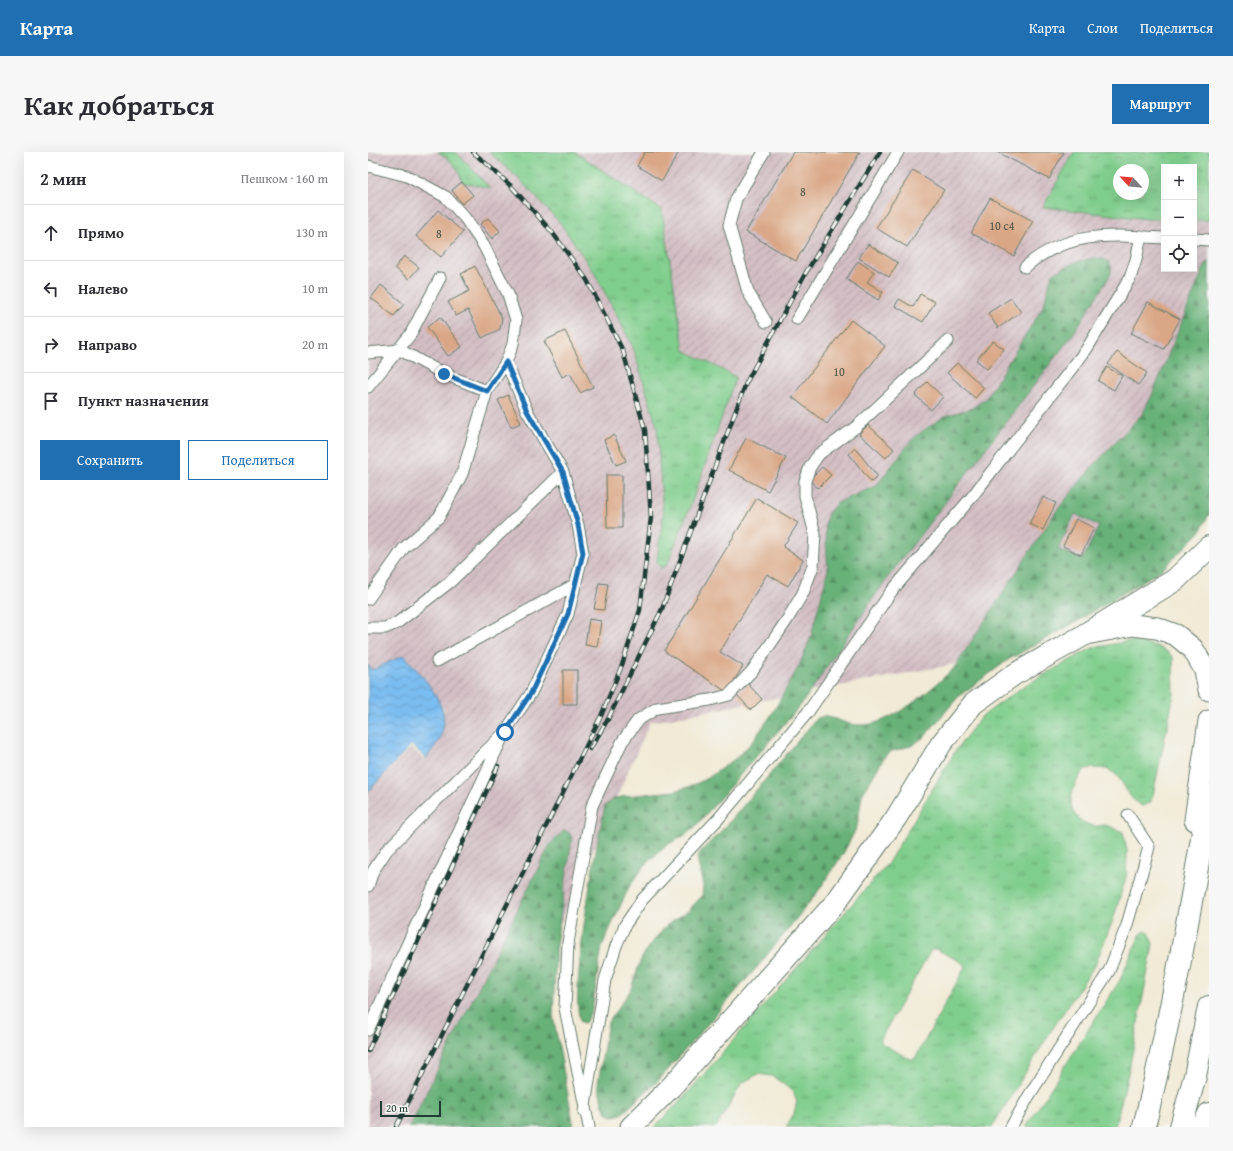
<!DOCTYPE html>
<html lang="ru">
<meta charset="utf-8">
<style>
body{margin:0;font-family:"Gentium Book Plus",serif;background:#f7f7f7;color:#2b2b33}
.controls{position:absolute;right:12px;top:12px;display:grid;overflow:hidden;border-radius:0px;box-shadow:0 4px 16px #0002}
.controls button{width:36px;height:36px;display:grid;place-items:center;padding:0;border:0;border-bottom:1px solid #e1e1e2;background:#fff;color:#2b2b33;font:20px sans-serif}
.compass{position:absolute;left:745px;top:12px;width:36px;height:36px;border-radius:50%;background:#fff;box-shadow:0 4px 16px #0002;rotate:296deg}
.scale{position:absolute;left:12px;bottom:10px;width:61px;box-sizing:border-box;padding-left:4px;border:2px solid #1f3d34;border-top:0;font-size:11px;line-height:14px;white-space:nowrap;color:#1f3d34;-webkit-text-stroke:3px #f6f6f2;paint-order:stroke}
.stop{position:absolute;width:12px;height:12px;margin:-9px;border:3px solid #1f6fb2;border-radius:50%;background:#fff}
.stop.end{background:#1f6fb2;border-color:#fff;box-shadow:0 1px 4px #0008}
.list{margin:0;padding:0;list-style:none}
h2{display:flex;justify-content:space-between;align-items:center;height:52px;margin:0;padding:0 16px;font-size:17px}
h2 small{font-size:13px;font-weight:400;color:#7c7c81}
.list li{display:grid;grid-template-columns:26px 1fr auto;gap:12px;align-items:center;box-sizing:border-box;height:56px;padding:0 16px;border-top:1px solid #e1e1e2}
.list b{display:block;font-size:15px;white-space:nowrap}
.list em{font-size:13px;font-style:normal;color:#7c7c81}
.actions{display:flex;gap:8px;padding:12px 16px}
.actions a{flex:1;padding:9px 0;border:1px solid #1f6fb2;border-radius:0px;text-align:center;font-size:14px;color:#1f6fb2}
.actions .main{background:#1f6fb2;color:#fff}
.icon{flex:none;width:22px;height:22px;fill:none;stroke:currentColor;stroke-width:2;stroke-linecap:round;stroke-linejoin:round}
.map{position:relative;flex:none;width:841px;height:975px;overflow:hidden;border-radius:0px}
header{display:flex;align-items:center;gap:24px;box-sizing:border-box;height:56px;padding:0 20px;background:#1f6fb2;color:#fff}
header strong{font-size:19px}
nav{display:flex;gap:22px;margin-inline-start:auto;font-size:14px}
.intro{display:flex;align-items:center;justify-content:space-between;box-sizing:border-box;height:96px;padding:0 24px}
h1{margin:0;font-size:28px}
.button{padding:10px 18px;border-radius:0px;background:#1f6fb2;color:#fff;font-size:14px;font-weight:700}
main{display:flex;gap:24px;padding:0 24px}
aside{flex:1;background:#fff;border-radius:0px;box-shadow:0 4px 16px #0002}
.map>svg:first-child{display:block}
.industrial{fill:url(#industrial-furrows);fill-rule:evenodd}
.grass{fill:url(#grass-tufts);stroke:#508660;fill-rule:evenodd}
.forest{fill:url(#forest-firs);stroke:#447756;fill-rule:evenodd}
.water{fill:url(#water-waves);stroke:#4e7d92}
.pier{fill:#f1ead6}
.building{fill:#daa786}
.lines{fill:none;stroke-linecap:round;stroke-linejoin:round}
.lane-casing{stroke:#687a6d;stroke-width:13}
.street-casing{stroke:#687a6d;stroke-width:23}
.primary-casing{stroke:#687a6d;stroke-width:24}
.lane{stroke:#fff;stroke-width:11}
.street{stroke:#fff;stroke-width:21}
.primary{stroke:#fff;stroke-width:22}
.rail-casing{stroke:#1f3d34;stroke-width:4.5}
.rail{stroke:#f6f6f2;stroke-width:3;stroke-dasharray:9;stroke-linecap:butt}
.route{stroke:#1f6fb2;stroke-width:5}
.labels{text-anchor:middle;stroke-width:3;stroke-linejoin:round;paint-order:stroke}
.number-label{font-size:12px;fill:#4e5848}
</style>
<header>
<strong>Карта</strong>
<nav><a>Карта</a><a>Слои</a><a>Поделиться</a></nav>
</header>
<div class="intro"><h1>Как добраться</h1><a class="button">Маршрут</a></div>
<main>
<aside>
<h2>2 мин<small>Пешком · 160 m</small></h2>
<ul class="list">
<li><svg class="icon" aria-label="ahead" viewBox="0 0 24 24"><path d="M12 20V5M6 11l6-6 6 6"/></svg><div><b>Прямо</b></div><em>130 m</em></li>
<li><svg class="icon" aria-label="left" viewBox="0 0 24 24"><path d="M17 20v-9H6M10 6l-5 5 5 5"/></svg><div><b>Налево</b></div><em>10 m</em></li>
<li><svg class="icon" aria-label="right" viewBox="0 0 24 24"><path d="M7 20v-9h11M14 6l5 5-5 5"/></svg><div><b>Направо</b></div><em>20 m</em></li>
<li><svg class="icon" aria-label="arrive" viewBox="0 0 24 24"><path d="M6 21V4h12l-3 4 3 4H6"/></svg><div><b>Пункт назначения</b></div></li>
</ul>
<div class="actions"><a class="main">Сохранить</a><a>Поделиться</a></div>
</aside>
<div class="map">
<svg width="841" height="975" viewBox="0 0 841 975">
<defs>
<pattern id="industrial-furrows" width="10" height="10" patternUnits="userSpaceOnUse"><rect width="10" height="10" fill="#d2bec4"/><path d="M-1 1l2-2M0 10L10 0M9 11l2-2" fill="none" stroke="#aa9ca0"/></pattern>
<pattern id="grass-tufts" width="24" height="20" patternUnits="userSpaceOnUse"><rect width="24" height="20" fill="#80ce8d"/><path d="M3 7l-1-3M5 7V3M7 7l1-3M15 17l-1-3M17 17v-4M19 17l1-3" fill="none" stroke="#68a874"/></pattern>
<pattern id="forest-firs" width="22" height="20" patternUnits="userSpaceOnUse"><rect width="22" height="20" fill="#68b178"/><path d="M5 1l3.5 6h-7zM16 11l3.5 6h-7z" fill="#559163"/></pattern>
<pattern id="water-waves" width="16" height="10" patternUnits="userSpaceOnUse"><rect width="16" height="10" fill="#7cbdf1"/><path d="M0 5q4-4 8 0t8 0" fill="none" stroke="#659bc4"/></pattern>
</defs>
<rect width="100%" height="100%" fill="#f6f6f2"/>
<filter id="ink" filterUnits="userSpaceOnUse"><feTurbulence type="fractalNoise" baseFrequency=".025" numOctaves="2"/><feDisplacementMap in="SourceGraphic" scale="8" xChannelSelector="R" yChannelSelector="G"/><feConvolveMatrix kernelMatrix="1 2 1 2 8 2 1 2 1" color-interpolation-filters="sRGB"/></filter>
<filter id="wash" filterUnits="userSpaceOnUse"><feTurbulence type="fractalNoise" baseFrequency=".012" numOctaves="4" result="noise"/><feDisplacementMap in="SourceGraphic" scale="16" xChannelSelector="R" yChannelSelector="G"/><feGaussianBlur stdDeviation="0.9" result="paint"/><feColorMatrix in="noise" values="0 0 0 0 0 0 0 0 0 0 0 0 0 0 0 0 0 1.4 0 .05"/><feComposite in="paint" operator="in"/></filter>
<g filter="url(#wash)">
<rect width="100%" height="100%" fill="#f1ead6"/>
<path class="industrial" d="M0,0H841V349L650,500L282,570L102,975H0V640L43,593L58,607L76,557L68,544L36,503L3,518L0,513ZM796,15H826V117H796ZM751,18H775V42H751Z"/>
<path class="grass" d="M70,0H87L90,2L122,36L94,30C90,15 84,8 70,0Z
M121,0H207L294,58L316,198L368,225L325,347L299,413L293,416L289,412V407L295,364L289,275L265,195L227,122L193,72L150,26Z
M706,0H841V68H826V15H796V67H778L675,55ZM751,18H775V42H751Z
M761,489C778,491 792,492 805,505L806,542L785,643L782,651L774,654C749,641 760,610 717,617C701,636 693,665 725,674C729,675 733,673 737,673C743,674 749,678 755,680L759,699L758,725L745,768L727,813L683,879L624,975H418L426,962L429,949L425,939L404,924L390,922L374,931L348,975H286L314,947L520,711L588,598L613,565L656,534L724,496ZM568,797L595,811L597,815L548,905L544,908L516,893L513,890V886L563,798Z
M777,779L781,780L785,792L762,913L747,975H658L752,828L772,783Z"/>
<path class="forest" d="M726,106C738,106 745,109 743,122L705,182L515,432L433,553L327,675L319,682L297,694L278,712L261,735L234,794L224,858L217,871L213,870C200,848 229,686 237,654L245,647L258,644L307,639L323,634L340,626L368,606L384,590L404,562L433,510L443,484L460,418L457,372L460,361L468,352L475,348L508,334L542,290L553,280L577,264L605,256L618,246L675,155L684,122L707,110Z
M841,108V362L832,380L795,417L713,467L640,508L591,544L556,585L543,594L524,599L517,604L494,643L489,675L475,702L449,741L391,813L292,927L254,962L245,964L240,962L235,954L232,941L230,931L240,870L262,839L272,810L280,795L299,773L320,759L334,744L335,734L329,706L333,699L359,673L449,566C462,561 476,573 490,573C522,575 564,537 586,516L689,358L725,314L775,261L784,243L835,118ZM707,362L731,374L714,408L690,397Z
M196,678L202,681L204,687L188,793L185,863L206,975H41L182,692Z"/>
<path class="water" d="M36,503C53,524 86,554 73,583C70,592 63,599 58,607L43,593L0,640V513L4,518Z"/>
<path class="pier" d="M43,593L58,607L57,608L43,596L0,642Z"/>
<g id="blocks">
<path class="building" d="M277,0H311L294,29L269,14Z
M425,0H492L428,109L378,80Z
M629,0H696L681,27Z
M545,18L576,38L539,95L508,76Z
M94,30L105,43L94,52L84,38Z
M622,46L665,69L646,104L603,81Z
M70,58L95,80L73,105L48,84Z
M120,66L132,79L124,87L112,72Z
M500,92L530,111L521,125L491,106Z
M36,104L51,115L41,127L27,116Z
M490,109L506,120L499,130L515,140L510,148L478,127Z
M107,114L134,166L132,177L114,186L100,158L88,164L80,150L101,139L93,122Z
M13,133L36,152L26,164L3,146Z
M552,142L567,150L555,170L527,154L531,147L545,155Z
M643,146L653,160L630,176L620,161Z
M780,150L812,167L796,197L763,181Z
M72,165L94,195L80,204L59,175Z
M483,168L517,194L459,272L424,245Z
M197,179L225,235L212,241L202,221L194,225L176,189Z
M625,189L636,197L619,217L608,208Z
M749,200L779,221L770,233L740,212Z
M589,211L616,236L607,246L579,221Z
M739,215L754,224L746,238L730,229Z
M559,230L575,245L563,258L547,243Z
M140,243L153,271L143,275L130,248Z
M500,273L526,297L518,306L491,282Z
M246,283L258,309L248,313L236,288Z
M378,286L418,306L400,339L361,318Z
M487,296L510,325L503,330L481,302Z
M454,315L463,323L450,336L441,328Z
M238,323H254V376H239Z
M675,345L688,351L675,378L661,372Z
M389,346L430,371L415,395L435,408L420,434L399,422L352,500L375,514L359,540L296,499Z
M708,367L726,376L713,403L695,394Z
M231,431L240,432L236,458L226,457Z
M221,467L233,469L229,495L217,493Z
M195,518H209V552H195Z
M380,532L394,547L383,558L369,543Z"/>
</g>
</g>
<g filter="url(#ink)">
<use href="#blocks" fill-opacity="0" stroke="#687a6d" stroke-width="1"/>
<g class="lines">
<g class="lane-casing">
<path id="lane" d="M396,0L368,47L361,73L380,140L398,170
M0,14L39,24L78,45L97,66L116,94L140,142L148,168L145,192L138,210L159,259L195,320L210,373L215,401L200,462L163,541L137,580L19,698L5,719L0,734
M826,87L841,88
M657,115C700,78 744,83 796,86
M429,167L530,0
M0,201L32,198L76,222L119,239
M0,235L42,183L72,126
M0,447L36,396L71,365L94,322L119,239L138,210
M0,476H17L29,471L82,430L195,320
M69,509L206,433
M0,878L134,586
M216,960L237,828L248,794L257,773L274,748L351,666L440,560L523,440L603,346L718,198L762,126L768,108L773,84
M221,975L197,856L200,791L224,654L254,590L270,568L289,556L342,548L361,543L384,519L419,468L435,441L445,414L447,382L437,344V329L442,315L451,302L488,275L580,189
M643,975L662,942L741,819L759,773L781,695L760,663"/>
</g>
<g class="street-casing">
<path id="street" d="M827,668L841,569
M263,975L303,935L468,750L528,666L573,592L605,552L647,522L718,482L765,473L789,476L808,483L825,497L837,518L841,538"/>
</g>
<g class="primary-casing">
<path id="primary" d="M718,482L807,428L841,395
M776,975C803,866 823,755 841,644
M813,975L827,924L841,855
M835,975L841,962"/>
</g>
<use href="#lane" class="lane"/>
<use href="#street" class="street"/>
<use href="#primary" class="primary"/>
<g class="rail-casing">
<path id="rail" d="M222,597L240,567L294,457L378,231L437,122L512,0
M0,899L130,614
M28,975L233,564L254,513L272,458L283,365L277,278L255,199L219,128L184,80L143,34L105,0"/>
</g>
<use href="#rail" class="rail"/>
</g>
</g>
<g class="lines" filter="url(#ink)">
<path class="route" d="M76,222L119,239L138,210L159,259L195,320L210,373L215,401L200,462L163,541L137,580"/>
</g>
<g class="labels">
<g class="number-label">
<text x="435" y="44">8</text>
<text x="634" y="78">10 с4</text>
<text x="71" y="86">8</text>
<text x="471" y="224">10</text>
</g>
</g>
</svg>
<div class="controls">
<button>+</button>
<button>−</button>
<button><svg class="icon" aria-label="locate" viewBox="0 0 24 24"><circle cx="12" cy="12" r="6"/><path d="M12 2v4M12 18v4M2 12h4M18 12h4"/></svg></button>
</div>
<svg class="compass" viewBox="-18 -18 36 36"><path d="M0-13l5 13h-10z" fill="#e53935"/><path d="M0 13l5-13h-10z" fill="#7c7c81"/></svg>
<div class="scale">20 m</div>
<div class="stop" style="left:137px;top:580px"></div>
<div class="stop end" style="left:76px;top:222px"></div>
</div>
</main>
